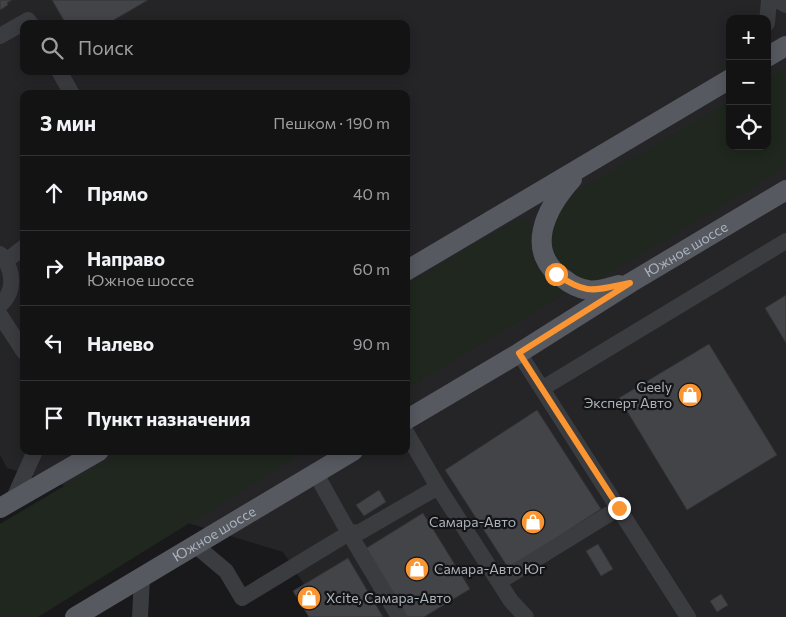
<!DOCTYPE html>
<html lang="ru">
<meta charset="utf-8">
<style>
body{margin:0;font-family:Commissioner,sans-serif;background:#202022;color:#f1f3f6}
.controls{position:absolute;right:15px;top:15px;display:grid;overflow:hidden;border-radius:10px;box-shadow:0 2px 12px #0003}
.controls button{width:45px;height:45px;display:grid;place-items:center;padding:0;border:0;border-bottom:1px solid #323234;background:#131314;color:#f1f3f6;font:25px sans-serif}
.stop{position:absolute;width:15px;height:15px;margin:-11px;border:4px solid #fa9532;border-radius:50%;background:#fff}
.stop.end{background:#fa9532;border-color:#fff;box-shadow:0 1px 5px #0008}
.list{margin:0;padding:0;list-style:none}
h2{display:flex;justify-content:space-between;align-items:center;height:65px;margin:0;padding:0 20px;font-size:21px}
h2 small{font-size:16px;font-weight:400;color:#9d9ea0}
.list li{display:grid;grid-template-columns:32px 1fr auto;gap:15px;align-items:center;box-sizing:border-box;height:75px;padding:0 20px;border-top:1px solid #323234}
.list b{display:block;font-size:19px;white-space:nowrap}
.list p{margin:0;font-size:16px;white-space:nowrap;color:#9d9ea0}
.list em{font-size:16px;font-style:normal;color:#9d9ea0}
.icon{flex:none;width:28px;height:28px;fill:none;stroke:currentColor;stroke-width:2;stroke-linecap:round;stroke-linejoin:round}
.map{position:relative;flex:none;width:786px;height:617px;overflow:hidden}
.search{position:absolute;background:#131314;box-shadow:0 2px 12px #0003;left:20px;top:20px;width:390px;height:55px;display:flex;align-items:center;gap:12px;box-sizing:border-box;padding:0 18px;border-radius:10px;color:#9d9ea0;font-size:19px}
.panel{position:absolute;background:#131314;box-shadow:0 2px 12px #0003;left:20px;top:90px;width:390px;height:365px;border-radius:10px}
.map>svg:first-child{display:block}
.built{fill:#252528;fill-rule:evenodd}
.green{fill:#1f271e}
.building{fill:#434448;stroke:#333337}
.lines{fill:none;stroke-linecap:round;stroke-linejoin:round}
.minor{stroke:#3a3c40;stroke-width:16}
.major{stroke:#565960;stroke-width:20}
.route{stroke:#fa9532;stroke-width:6}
.labels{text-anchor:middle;stroke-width:4.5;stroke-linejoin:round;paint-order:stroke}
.street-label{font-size:14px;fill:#abb3bb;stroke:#141416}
.poi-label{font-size:14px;fill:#abb3bb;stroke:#141416;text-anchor:end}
</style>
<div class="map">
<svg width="786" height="617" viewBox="0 0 786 617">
<rect width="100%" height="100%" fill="#19191b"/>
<path class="built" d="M0,0H786V617H325L283,552L7,468L0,455ZM730,19H767V146H730ZM24,24H406V71H24ZM24,94H406V451H24Z"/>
<path class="green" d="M786,68V167L599,279L584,280L562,267L554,254L549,232L556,210L569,196L730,101V146H767V79Z
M520,218L528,220C533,229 529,237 530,247C533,267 550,282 566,293L406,389V285Z
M123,451H306L38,617H0V524Z"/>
<path class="building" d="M0,0H12L7,3L8,5L0,10Z
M52,0H148L107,24H66Z
M786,295V343L765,308Z
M709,344L777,455L687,510L619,398Z
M537,410L601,509L509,569L445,470Z
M379,490L386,502L364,516L356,505Z
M423,513L470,589L424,617H407L365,549Z
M598,544L613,569L601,576L586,551Z
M348,558L383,617H309L293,591Z
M721,594L728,605L717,612L710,601Z"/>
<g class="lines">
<path class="minor" d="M777,0L786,5
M767,23L769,0
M0,36L28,20L31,24
M59,71L72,94
M0,254C14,269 16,291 0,305
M6,261L24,247
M0,315L24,352
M519,353L688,617
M543,388L786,241
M316,474L349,533L360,532L438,487L406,432
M438,487L511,601L526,617
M13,500L35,451
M195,545L226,571L242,598L349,533L399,617
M499,582L619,508
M140,617L142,577"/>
<g class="major">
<path d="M767,57L786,46"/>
<path d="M572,179C546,208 523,252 564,279C570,284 580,289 588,290C597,292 610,287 619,285"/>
<path d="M406,271L730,79"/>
<path id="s1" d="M406,420L519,353L630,283L786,190"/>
<path d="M0,508L99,451"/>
<path id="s2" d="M75,617L353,451"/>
</g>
</g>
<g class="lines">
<path class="route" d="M556,274C588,296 594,290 630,283L519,353L619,508"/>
</g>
<defs>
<g id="shop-disc" transform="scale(1.25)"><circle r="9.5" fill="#fa9532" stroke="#141416"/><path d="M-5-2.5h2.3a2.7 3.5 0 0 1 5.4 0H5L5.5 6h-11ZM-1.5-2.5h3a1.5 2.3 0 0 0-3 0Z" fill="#fff"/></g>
</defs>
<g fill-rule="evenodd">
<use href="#shop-disc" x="690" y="395"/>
<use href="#shop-disc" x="533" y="522"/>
<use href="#shop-disc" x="417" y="569"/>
<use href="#shop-disc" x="309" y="598"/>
</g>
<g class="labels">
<g class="street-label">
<text dy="5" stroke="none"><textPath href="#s1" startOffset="328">Южное шоссе</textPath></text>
<text dy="5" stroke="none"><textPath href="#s2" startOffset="162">Южное шоссе</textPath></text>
</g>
<g class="poi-label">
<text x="672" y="392">Geely<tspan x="672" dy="16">Эксперт Авто</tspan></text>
<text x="516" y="527">Самара-Авто</text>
<text x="434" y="574" text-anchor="start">Самара-Авто Юг</text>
<text x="326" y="603" text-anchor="start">Xcite, Самара-Авто</text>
</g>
</g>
</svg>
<div class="controls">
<button>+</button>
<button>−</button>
<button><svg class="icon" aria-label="locate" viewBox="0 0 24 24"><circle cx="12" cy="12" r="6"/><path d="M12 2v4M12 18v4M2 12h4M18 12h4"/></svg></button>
</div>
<div class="stop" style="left:556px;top:274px"></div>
<div class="stop end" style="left:619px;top:508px"></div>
<div class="search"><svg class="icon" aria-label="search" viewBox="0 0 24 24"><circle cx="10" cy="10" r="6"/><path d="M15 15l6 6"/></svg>Поиск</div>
<section class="panel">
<h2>3 мин<small>Пешком · 190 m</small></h2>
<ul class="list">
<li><svg class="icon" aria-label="ahead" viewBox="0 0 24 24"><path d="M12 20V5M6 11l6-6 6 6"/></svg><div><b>Прямо</b></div><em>40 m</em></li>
<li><svg class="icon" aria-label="right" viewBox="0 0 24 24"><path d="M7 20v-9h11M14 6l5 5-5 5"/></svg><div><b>Направо</b><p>Южное шоссе</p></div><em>60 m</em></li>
<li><svg class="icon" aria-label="left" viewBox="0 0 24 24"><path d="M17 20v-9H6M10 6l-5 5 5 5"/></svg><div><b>Налево</b></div><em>90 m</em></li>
<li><svg class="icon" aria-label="arrive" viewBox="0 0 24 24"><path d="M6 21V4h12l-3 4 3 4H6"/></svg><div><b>Пункт назначения</b></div></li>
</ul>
</section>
</div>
